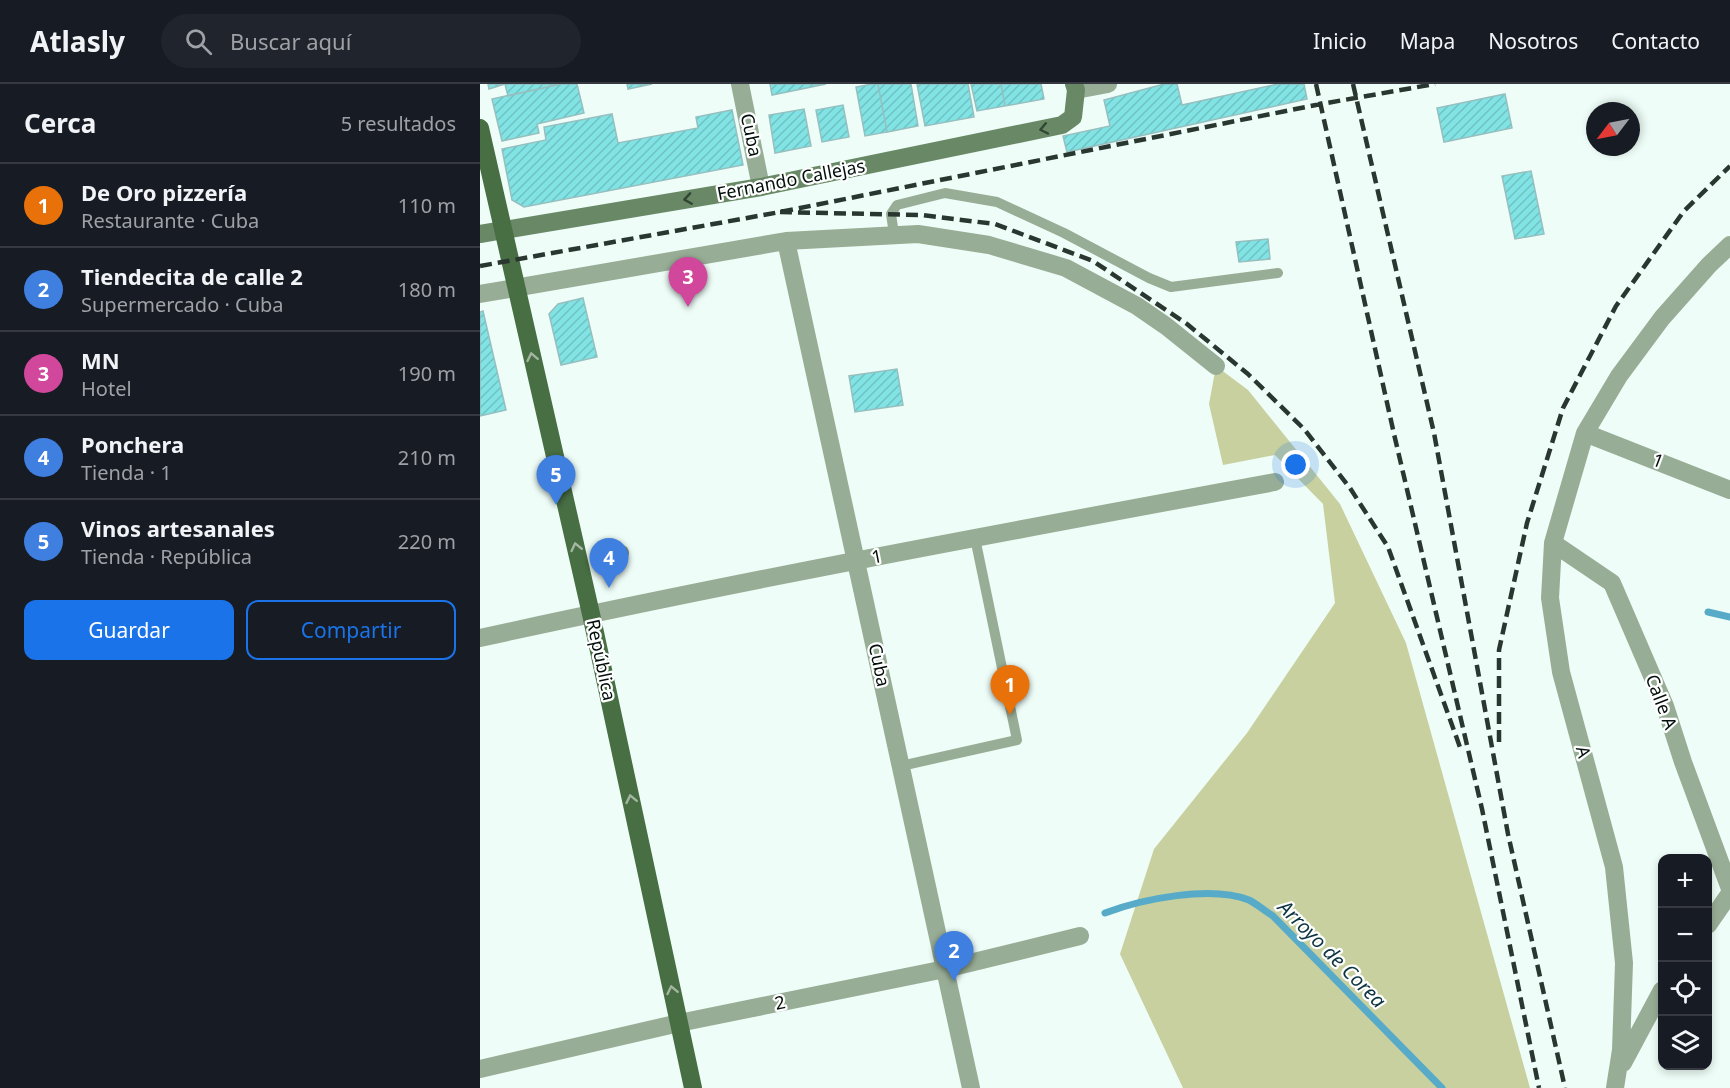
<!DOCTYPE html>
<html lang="es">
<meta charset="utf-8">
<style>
body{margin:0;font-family:"Noto Sans",sans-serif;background:#20242c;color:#f1f3f6}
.controls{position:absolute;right:18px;bottom:18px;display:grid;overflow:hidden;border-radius:12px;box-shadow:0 3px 9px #0003}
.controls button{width:54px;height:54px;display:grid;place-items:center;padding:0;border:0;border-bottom:2px solid #363941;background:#171b24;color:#f1f3f6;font:30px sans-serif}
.compass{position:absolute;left:1106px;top:18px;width:54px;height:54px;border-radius:50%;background:#171b24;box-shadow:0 3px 9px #0003;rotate:238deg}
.you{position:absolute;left:816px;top:381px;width:21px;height:21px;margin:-15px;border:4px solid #fff;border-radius:50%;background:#1a73e8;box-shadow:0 0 0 9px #1a73e833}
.badge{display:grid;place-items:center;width:39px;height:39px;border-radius:50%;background:#1a73e8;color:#fff;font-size:20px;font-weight:700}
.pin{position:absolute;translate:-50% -50px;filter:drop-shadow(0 2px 3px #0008)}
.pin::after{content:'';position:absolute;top:32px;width:21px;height:18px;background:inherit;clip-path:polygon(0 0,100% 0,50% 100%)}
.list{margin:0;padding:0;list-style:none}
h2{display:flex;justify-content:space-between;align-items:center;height:78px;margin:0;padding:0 24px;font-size:26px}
h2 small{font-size:20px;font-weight:400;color:#9ea1a6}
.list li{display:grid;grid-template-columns:39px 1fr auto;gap:18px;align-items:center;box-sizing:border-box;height:84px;padding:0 24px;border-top:2px solid #363941}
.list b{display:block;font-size:22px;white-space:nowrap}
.list p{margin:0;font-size:20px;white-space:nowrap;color:#9ea1a6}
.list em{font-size:20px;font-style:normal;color:#9ea1a6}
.actions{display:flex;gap:12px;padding:18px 24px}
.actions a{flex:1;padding:14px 0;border:2px solid #1a73e8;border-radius:12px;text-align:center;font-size:21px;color:#1a73e8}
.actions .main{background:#1a73e8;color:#fff}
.icon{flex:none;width:33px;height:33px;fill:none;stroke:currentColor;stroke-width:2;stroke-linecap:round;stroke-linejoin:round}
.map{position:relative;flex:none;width:1250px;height:1004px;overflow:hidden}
header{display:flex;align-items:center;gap:36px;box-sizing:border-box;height:84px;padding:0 30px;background:#171b24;border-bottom:2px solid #363941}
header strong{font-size:28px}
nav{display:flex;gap:33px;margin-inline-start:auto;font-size:21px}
.search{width:420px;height:54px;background:#20242c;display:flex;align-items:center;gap:15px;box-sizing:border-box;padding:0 21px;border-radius:33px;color:#9ea1a6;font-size:22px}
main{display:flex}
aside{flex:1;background:#171b24}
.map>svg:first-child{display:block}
.green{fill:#c8d09f}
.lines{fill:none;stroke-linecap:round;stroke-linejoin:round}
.stream{stroke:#57abc9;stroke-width:7}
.building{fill:url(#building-hatch);stroke:#96bfbf;stroke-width:1.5}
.lane{stroke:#98ad96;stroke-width:10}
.street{stroke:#98ad96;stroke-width:18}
.secondary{stroke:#698966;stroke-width:18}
.primary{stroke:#486e44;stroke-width:18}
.rail{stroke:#2a3731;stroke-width:4.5;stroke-dasharray:12 6;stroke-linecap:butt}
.tree{fill:#838c78}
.oneway{stroke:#314633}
.oneway2{stroke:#a4b6a2}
.labels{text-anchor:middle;stroke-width:4.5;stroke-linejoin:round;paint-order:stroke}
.street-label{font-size:18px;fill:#030f0a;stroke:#fff}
.water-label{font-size:20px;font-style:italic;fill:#0c3441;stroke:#fff}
</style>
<header>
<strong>Atlasly</strong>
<div class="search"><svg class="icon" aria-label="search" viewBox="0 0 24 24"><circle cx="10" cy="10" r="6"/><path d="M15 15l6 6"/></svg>Buscar aquí</div>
<nav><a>Inicio</a><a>Mapa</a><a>Nosotros</a><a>Contacto</a></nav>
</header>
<main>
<aside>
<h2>Cerca<small>5 resultados</small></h2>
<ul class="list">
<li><span class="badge" style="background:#e8710a">1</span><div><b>De Oro pizzería</b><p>Restaurante · Cuba</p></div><em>110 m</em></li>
<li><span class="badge" style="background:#3f7fe0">2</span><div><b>Tiendecita de calle 2</b><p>Supermercado · Cuba</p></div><em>180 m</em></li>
<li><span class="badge" style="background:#d1479c">3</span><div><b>MN</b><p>Hotel</p></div><em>190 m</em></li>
<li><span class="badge" style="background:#3f7fe0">4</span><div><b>Ponchera</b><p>Tienda · 1</p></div><em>210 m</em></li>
<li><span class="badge" style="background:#3f7fe0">5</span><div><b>Vinos artesanales</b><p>Tienda · República</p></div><em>220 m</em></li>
</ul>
<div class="actions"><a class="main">Guardar</a><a>Compartir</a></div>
</aside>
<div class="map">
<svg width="1250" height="1004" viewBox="0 0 1250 1004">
<defs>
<pattern id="building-hatch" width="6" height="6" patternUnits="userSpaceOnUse" patternTransform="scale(1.5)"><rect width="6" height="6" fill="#82e3e4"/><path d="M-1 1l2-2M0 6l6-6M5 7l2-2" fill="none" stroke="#6fc2c2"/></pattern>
</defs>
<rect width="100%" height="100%" fill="#eefdf7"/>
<path class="green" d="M736,282L768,306L860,420L926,559L1050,1004H703L640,870L674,765L767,649L855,519L843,420L795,371L743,381L729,320Z"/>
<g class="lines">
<path class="stream" d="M1228,528L1250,533
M625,829C662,815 731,801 769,816C777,820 785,827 793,832L962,1004"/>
</g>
<path class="building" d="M8,0H81L28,12L25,0L9,5Z
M81,0H97L104,29L57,40L59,49L22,57L12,15Z
M147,0H172L148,5Z
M290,0H346L292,11Z
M392,0H398L407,48L385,52L376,3Z
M398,0H431L438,42L407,48Z
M437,0H488L494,33L445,42Z
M491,0H521L525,22L497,27Z
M521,0H561L564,15L525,22Z
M684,0H697L702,21L798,0H824L827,15L587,68L583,52L630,42L624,16Z
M1025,10L1032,44L964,58L957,24Z
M363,21L369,53L342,58L336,26Z
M324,25L331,62L295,69L289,31Z
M252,26L263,81L44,123L32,116L22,65L66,56L64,43L132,30L138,59L218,44L216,33Z
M1051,87L1064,150L1035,155L1022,92Z
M788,155L790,175L759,178L756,158Z
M103,214L117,273L81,281L69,230L78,220Z
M3,227L26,326L0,332V228Z
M417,285L423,321L375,328L369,292Z"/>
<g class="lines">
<path class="lane" d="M414,150L411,130L417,121L465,109L517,118L584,149L669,194L691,203L798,189
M421,682L537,656L495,454"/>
<path class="street" d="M260,0L281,103
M596,6L628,0
M306,157L491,1004
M0,210L306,157L438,150L509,161L586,184L657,222L686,242L736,282
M1105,349L1250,406
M1073,459L1132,499L1185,622L1203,678L1250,805
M0,554C264,496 530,447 795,398
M1228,841L1250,809
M1143,979L1182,906
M0,985L199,939L465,885L600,852
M1135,1004L1141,966L1144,879L1134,783L1081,588L1070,514L1073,459L1105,349L1139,292L1182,234L1229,181L1250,161"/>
<path class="secondary" d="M0,150L281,103L582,41L593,33L596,6L594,0"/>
<path class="primary" d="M0,44L111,530L213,1004"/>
<path class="rail" d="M836,0L914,350L1002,725L1059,1004
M873,0L954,349L1028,750L1085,1004
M300,128L441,131L515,140L613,177L707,240L768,290L824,345L870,404L908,463L981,666
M0,182L300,128L841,20L955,0
M1019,658V566L1047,439L1083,324L1136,222L1204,127L1250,82"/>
</g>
<circle class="tree" cx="141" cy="469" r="8"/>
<defs><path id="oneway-chevron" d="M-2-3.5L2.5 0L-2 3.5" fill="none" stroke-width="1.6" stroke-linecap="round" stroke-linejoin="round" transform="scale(1.5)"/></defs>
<g class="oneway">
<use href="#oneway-chevron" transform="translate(564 45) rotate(168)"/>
<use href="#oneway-chevron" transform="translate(208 115) rotate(171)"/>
</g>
<g class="oneway2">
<use href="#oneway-chevron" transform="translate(52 273) rotate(-102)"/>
<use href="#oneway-chevron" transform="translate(96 463) rotate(-103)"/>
<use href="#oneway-chevron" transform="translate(151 715) rotate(-102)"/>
<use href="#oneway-chevron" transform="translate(192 906) rotate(-102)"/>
</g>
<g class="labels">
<g class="street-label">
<text transform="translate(271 51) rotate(78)" y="6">Cuba</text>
<text transform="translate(311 96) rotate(-11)" y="6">Fernando Callejas</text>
<text transform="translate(1178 377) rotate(21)" y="6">1</text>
<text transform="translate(397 473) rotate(-11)" y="6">1</text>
<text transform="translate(121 576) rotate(78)" y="6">República</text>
<text transform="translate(399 581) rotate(78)" y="6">Cuba</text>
<text transform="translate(1181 618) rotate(69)" y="6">Calle A</text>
<text transform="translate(1103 668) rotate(75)" y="6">A</text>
<text transform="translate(300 919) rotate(-12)" y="6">2</text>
</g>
<g class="water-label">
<text transform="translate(852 870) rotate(45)" y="7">Arroyo de Corea</text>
</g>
</g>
</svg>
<div class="controls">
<button>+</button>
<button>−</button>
<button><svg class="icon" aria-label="locate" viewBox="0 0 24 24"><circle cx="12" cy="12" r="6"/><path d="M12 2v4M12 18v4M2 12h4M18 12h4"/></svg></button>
<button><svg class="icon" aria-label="layers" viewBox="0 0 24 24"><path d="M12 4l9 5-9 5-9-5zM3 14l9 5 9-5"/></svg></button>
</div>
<svg class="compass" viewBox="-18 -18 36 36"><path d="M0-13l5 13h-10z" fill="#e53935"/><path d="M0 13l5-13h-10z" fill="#9ea1a6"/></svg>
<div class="you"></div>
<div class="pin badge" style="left:530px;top:631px;background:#e8710a">1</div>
<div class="pin badge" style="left:474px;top:897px;background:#3f7fe0">2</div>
<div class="pin badge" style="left:208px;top:223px;background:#d1479c">3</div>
<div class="pin badge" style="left:129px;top:504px;background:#3f7fe0">4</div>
<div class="pin badge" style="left:76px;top:421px;background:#3f7fe0">5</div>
</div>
</main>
